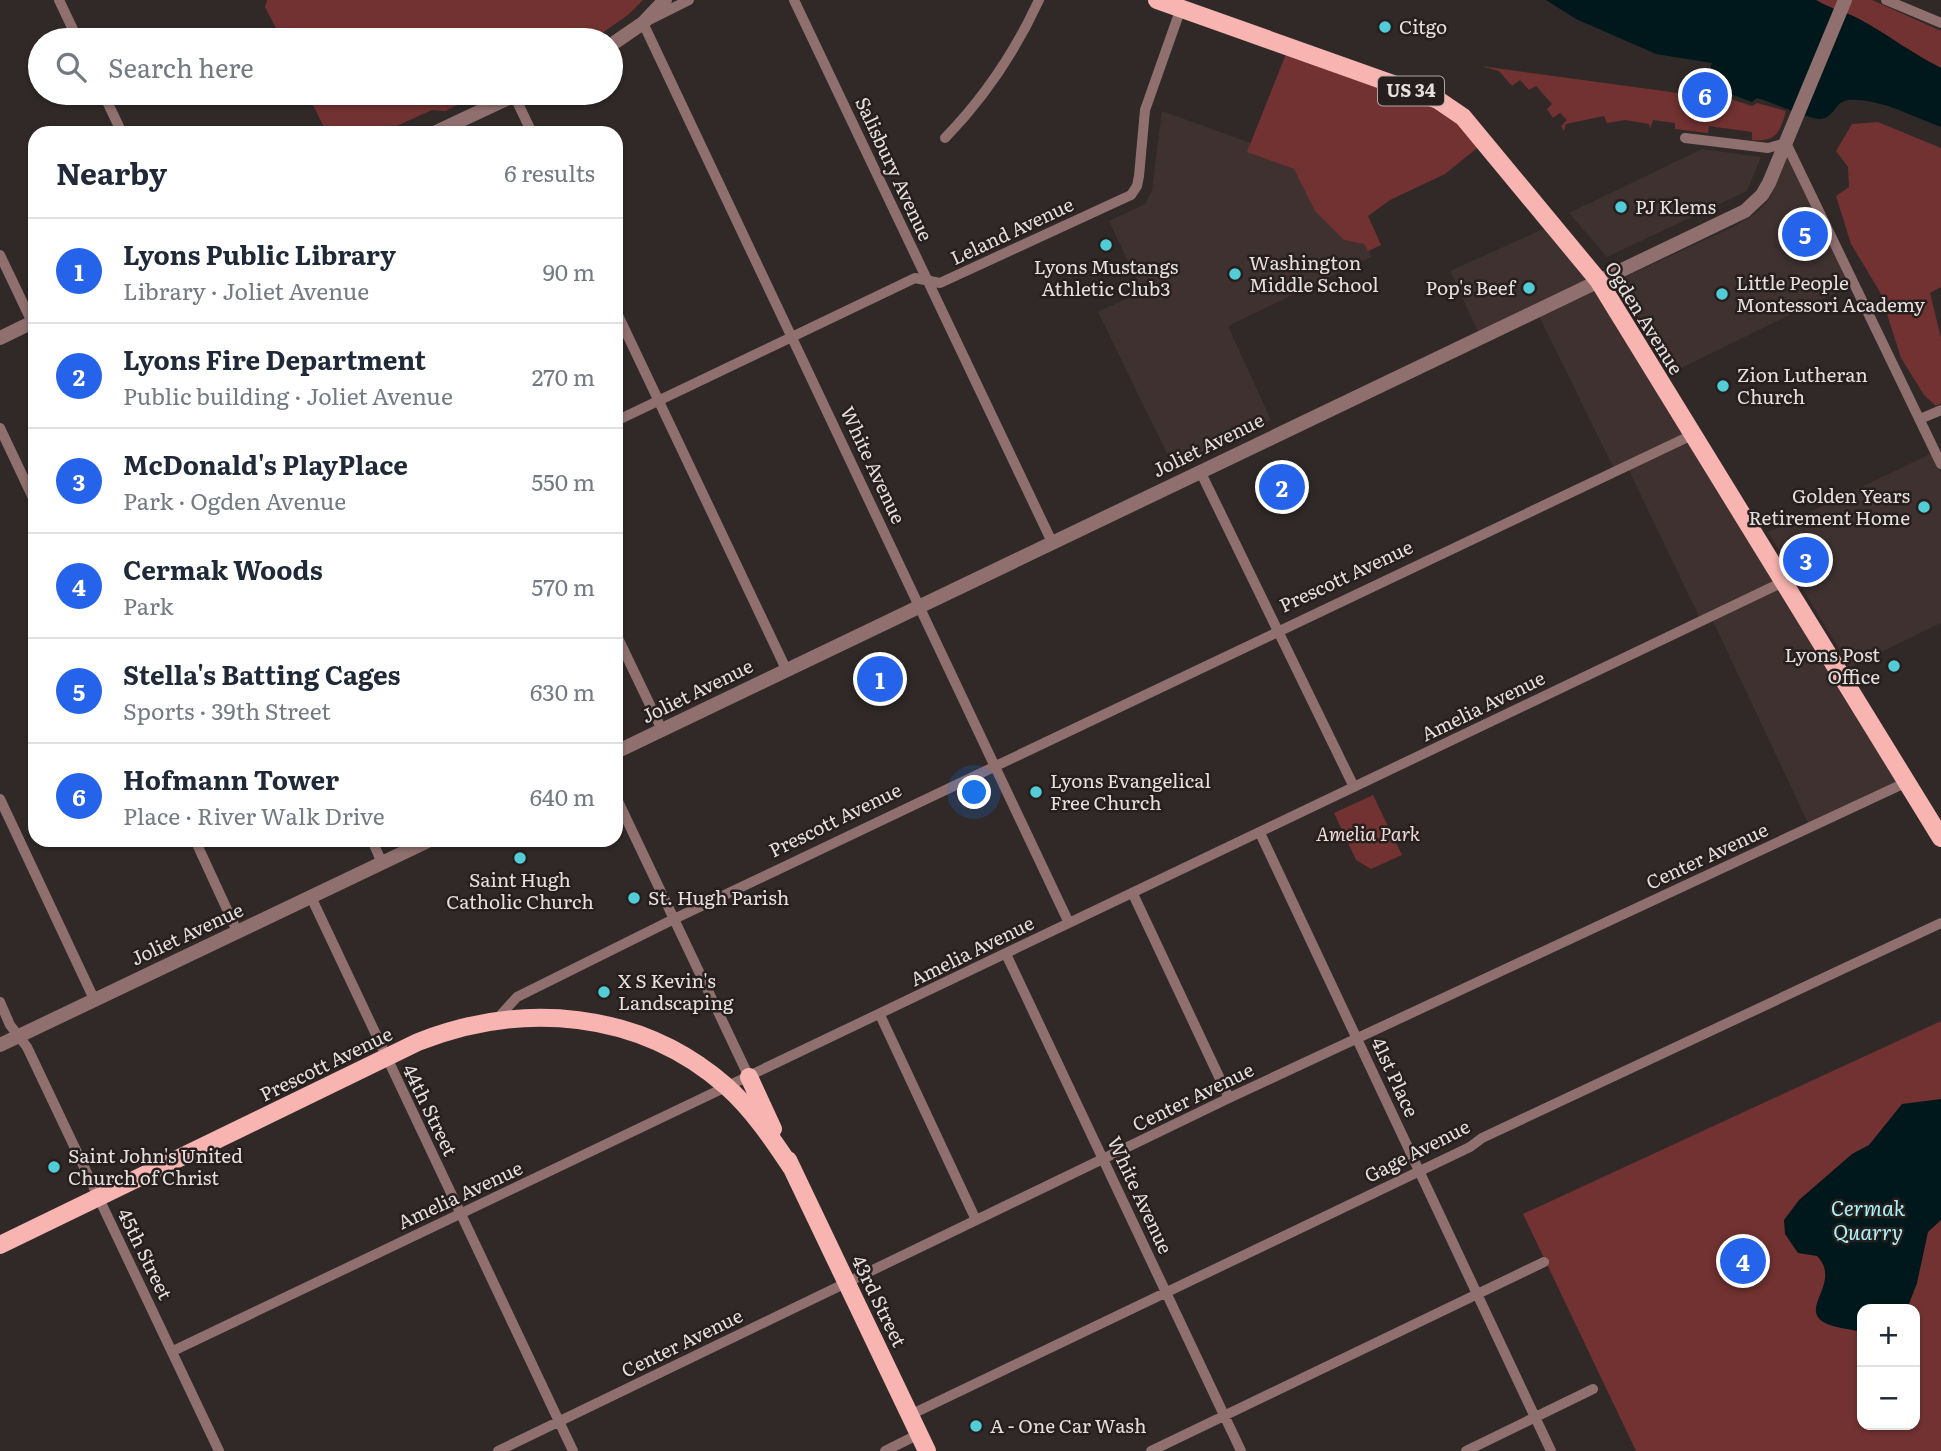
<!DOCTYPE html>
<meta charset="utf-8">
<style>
body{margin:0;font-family:Literata,serif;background:#f6f6f7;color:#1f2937}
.controls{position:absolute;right:21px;bottom:21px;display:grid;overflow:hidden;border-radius:14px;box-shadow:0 2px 5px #0004}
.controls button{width:63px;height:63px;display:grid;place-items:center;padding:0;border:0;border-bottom:2px solid #e0e1e3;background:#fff;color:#1f2937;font:35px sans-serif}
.you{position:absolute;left:975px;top:793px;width:24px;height:24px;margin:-18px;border:5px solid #fff;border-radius:50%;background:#1a73e8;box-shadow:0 0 0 10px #1a73e833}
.badge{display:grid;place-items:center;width:46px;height:46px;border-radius:50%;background:#2563eb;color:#fff;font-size:23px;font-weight:700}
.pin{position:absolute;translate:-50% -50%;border:4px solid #fff;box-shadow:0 2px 7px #0006}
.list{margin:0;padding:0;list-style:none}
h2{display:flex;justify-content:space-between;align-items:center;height:91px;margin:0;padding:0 28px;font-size:30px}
h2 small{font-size:23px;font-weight:400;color:#747a83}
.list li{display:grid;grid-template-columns:46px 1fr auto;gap:21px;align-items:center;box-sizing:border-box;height:105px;padding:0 28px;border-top:2px solid #e0e1e3}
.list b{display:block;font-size:26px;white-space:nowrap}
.list p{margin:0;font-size:23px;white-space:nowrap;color:#747a83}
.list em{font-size:23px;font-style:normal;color:#747a83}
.icon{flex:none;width:38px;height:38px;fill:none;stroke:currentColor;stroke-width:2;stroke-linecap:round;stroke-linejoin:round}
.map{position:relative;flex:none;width:1941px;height:1451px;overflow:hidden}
.search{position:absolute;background:#fff;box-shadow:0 2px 5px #0004;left:28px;top:28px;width:595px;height:77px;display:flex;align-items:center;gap:18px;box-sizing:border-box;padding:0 24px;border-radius:38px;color:#747a83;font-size:26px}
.panel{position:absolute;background:#fff;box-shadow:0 2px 5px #0004;left:28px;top:126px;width:595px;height:721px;border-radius:21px}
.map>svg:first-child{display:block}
.built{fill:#3e3130}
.green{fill:#713231;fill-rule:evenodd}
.water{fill:#00181b}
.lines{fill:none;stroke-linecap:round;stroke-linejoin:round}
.minor{stroke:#90706e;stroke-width:10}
.tertiary{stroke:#90706e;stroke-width:14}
.primary{stroke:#f7b4b0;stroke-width:18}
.poi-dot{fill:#52ccd6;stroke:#261f1e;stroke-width:2.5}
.labels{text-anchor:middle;stroke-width:5;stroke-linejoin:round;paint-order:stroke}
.shield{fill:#261f1e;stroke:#aca6a5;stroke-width:2}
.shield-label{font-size:18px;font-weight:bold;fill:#e5e0df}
.poi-label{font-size:19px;fill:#e5e0df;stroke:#261f1e;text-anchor:start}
.street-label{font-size:19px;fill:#e5e0df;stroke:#261f1e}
.park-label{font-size:19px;font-style:italic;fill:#f2dcda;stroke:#261f1e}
.water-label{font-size:21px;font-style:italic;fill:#a8f2f8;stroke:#261f1e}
</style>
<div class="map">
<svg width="1941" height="1451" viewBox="0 0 1941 1451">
<rect width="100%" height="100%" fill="#302928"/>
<path class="built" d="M1288,49L1445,174L1390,200L1368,216L1381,245L1369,251L1371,257L1228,326L1271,420L1173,466L1098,312L1142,291L1109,221L1145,204L1152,191L1162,111L1251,143Z
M1702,149L1761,157L1747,191L1607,257L1569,213Z
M1788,157L1849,286L1669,374L1614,282L1733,227L1755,214L1768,201Z
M1550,226L1597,284L1903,781L1809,825L1711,617L1701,621L1627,466L1615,471L1536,310L1480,336L1450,271Z
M1932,453L1941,473V623L1850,667L1768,532Z"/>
<path class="green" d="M267,0H643L628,15L592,40H282L265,7Z
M1816,0H1872L1941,31V68C1913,54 1888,35 1861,20C1847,12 1830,9 1816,0Z
M1288,49L1439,103L1482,144L1445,174L1390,200L1368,216L1381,245L1368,251L1364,244L1344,240L1315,211L1294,169L1247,152Z
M1481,66L1693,95L1696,96L1694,101L1711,108L1715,94L1752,106L1757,103L1786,111C1780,133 1776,142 1752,140V132L1709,126L1708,133L1675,129V123L1653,120L1650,129L1649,124L1625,120L1607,123L1604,116L1566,124L1564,131L1561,126L1567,120L1560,113L1553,118L1547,109L1552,104L1536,86L1529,90L1520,80L1512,86L1499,71Z
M307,93H484L445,111L432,110L381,133H327Z
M1878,122L1941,148V287L1930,293L1941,338V403L1936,406L1924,395L1901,358L1880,292L1851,244L1836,196L1849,187L1848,167L1836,151L1852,124Z
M1373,795L1402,855L1371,869L1356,860L1334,813Z
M1941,1021V1451H1636L1523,1214ZM1862,1309H1915V1425H1862Z"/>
<path class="water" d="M1546,0H1816C1830,9 1847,12 1861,20C1888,35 1913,54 1941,68V127C1913,117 1880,98 1848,100C1834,102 1834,120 1818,119C1808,118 1771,102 1757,98L1752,102L1704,84L1712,63L1656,54L1576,19Z
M1941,1099V1220L1928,1232L1917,1283L1907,1309H1862V1332C1850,1329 1834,1328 1823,1322C1800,1307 1842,1282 1817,1256L1798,1253L1785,1234L1784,1220L1799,1200L1852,1154L1869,1145L1902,1104Z"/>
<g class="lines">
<path class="minor" d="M59,0L78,40
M689,0L643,23L1069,923
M794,0L1052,542
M1886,0L1941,23
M103,93L122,133
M514,95L532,133
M945,138C984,98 1015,52 1039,0
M1685,138L1768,148L1786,143L1941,464
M0,255L32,322
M616,311L786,669
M1920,419L1941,410
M616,421L915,278L940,283L1131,195L1137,186L1139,176L1145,110L1181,8
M0,428L35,502
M1200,471L1354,787
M616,634L662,730
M616,797L749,1077
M0,799L94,999
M1260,833L1551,1451
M195,840L237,931
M372,840L382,863
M1133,894L1229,1098
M311,897L573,1451
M1006,954L1241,1451
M0,1002L10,1025L27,1047L219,1451
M880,1015L976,1220
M497,1019L517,997L674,919L1692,435
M173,1351L1785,581
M910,1415L1470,1147L1482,1138L1941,923
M498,1451L1229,1098L1907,782
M885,1451L919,1434
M1151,1451L1544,1262
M1466,1451L1593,1389"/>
<path class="tertiary" d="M611,45L643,23L665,0
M434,133L519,93
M0,338L35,321
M616,752L1745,211L1762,195L1769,183L1845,0
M0,1045L430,840"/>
<path class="primary" d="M1157,0L1438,100L1463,117L1598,280L1941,838
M749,1077L773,1129
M788,1160L927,1451
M0,1245L418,1042C522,1001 639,1010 726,1086C753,1110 773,1140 793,1170"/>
</g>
<g class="poi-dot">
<circle cx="1385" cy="27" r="7"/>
<circle cx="1621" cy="207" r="7"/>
<circle cx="1106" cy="245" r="7"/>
<circle cx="1235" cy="274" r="7"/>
<circle cx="1529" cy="288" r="7"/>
<circle cx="1722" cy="294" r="7"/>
<circle cx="1723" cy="386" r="7"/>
<circle cx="1924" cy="507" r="7"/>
<circle cx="1894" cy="666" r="7"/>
<circle cx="1036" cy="792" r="7"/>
<circle cx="520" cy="858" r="7"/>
<circle cx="634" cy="898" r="7"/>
<circle cx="604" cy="992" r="7"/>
<circle cx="54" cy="1167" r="7"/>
<circle cx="976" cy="1426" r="7"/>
</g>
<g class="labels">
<rect class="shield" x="1378" y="76.5" width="66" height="29" rx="5"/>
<g class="shield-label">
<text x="1411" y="97">US 34</text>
</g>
<g class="poi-label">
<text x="1399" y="34">Citgo</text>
<text x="1635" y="214">PJ Klems</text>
<text x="1249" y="270">Washington<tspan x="1249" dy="22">Middle School</tspan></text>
<text x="1106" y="274" text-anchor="middle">Lyons Mustangs<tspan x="1106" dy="22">Athletic Club3</tspan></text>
<text x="1736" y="290">Little People<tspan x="1736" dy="22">Montessori Academy</tspan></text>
<text x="1515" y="295" text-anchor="end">Pop's Beef</text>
<text x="1737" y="382">Zion Lutheran<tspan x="1737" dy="22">Church</tspan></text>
<text x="1910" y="503" text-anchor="end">Golden Years<tspan x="1910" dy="22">Retirement Home</tspan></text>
<text x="1880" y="662" text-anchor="end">Lyons Post<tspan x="1880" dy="22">Office</tspan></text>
<text x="1050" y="788">Lyons Evangelical<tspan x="1050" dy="22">Free Church</tspan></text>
<text x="520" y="887" text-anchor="middle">Saint Hugh<tspan x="520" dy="22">Catholic Church</tspan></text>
<text x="648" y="905">St. Hugh Parish</text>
<text x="618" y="988">X S Kevin's<tspan x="618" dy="22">Landscaping</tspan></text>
<text x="68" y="1163">Saint John's United<tspan x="68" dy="22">Church of Christ</tspan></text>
<text x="990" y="1433">A - One Car Wash</text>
</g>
<g class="street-label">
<text transform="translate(894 169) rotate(65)" y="7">Salisbury Avenue</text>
<text transform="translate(1012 231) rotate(-25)" y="7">Leland Avenue</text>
<text transform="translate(1644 318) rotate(58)" y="7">Ogden Avenue</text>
<text transform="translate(1208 445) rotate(-26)" y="7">Joliet Avenue</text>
<text transform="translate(873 465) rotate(65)" y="7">White Avenue</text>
<text transform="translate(1346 576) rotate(-25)" y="7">Prescott Avenue</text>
<text transform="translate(697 691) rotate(-26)" y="7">Joliet Avenue</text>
<text transform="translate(1483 706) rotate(-26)" y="7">Amelia Avenue</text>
<text transform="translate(835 820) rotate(-26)" y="7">Prescott Avenue</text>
<text transform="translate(1707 856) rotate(-25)" y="7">Center Avenue</text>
<text transform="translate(187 934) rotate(-25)" y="7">Joliet Avenue</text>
<text transform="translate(972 951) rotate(-26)" y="7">Amelia Avenue</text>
<text transform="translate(326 1064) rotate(-26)" y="7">Prescott Avenue</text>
<text transform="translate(1395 1077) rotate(65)" y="7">41st Place</text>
<text transform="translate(1193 1097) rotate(-26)" y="7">Center Avenue</text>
<text transform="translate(430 1110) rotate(64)" y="7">44th Street</text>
<text transform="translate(1417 1151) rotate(-27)" y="7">Gage Avenue</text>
<text transform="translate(460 1195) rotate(-25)" y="7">Amelia Avenue</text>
<text transform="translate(1140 1195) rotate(65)" y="7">White Avenue</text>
<text transform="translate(145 1254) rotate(64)" y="7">45th Street</text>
<text transform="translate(879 1301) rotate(64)" y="7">43rd Street</text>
<text transform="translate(682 1343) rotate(-26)" y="7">Center Avenue</text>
</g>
<g class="park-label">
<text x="1368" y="841">Amelia Park</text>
</g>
<g class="water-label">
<text x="1868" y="1216">Cermak<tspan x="1868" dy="24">Quarry</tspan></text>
</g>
</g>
</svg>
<div class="controls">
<button>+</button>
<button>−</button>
</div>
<div class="you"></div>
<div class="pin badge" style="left:880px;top:679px">1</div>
<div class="pin badge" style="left:1282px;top:487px">2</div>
<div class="pin badge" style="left:1806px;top:560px">3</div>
<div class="pin badge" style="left:1743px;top:1261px">4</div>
<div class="pin badge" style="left:1805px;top:234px">5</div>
<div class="pin badge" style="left:1705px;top:95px">6</div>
<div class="search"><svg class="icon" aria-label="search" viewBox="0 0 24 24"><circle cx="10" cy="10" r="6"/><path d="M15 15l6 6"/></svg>Search here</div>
<section class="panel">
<h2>Nearby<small>6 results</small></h2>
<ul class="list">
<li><span class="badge">1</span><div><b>Lyons Public Library</b><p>Library · Joliet Avenue</p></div><em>90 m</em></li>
<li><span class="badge">2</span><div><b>Lyons Fire Department</b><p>Public building · Joliet Avenue</p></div><em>270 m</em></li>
<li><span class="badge">3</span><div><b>McDonald's PlayPlace</b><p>Park · Ogden Avenue</p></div><em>550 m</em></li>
<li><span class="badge">4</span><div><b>Cermak Woods</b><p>Park</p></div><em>570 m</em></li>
<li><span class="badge">5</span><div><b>Stella's Batting Cages</b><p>Sports · 39th Street</p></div><em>630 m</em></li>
<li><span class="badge">6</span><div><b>Hofmann Tower</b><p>Place · River Walk Drive</p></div><em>640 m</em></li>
</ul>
</section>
</div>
